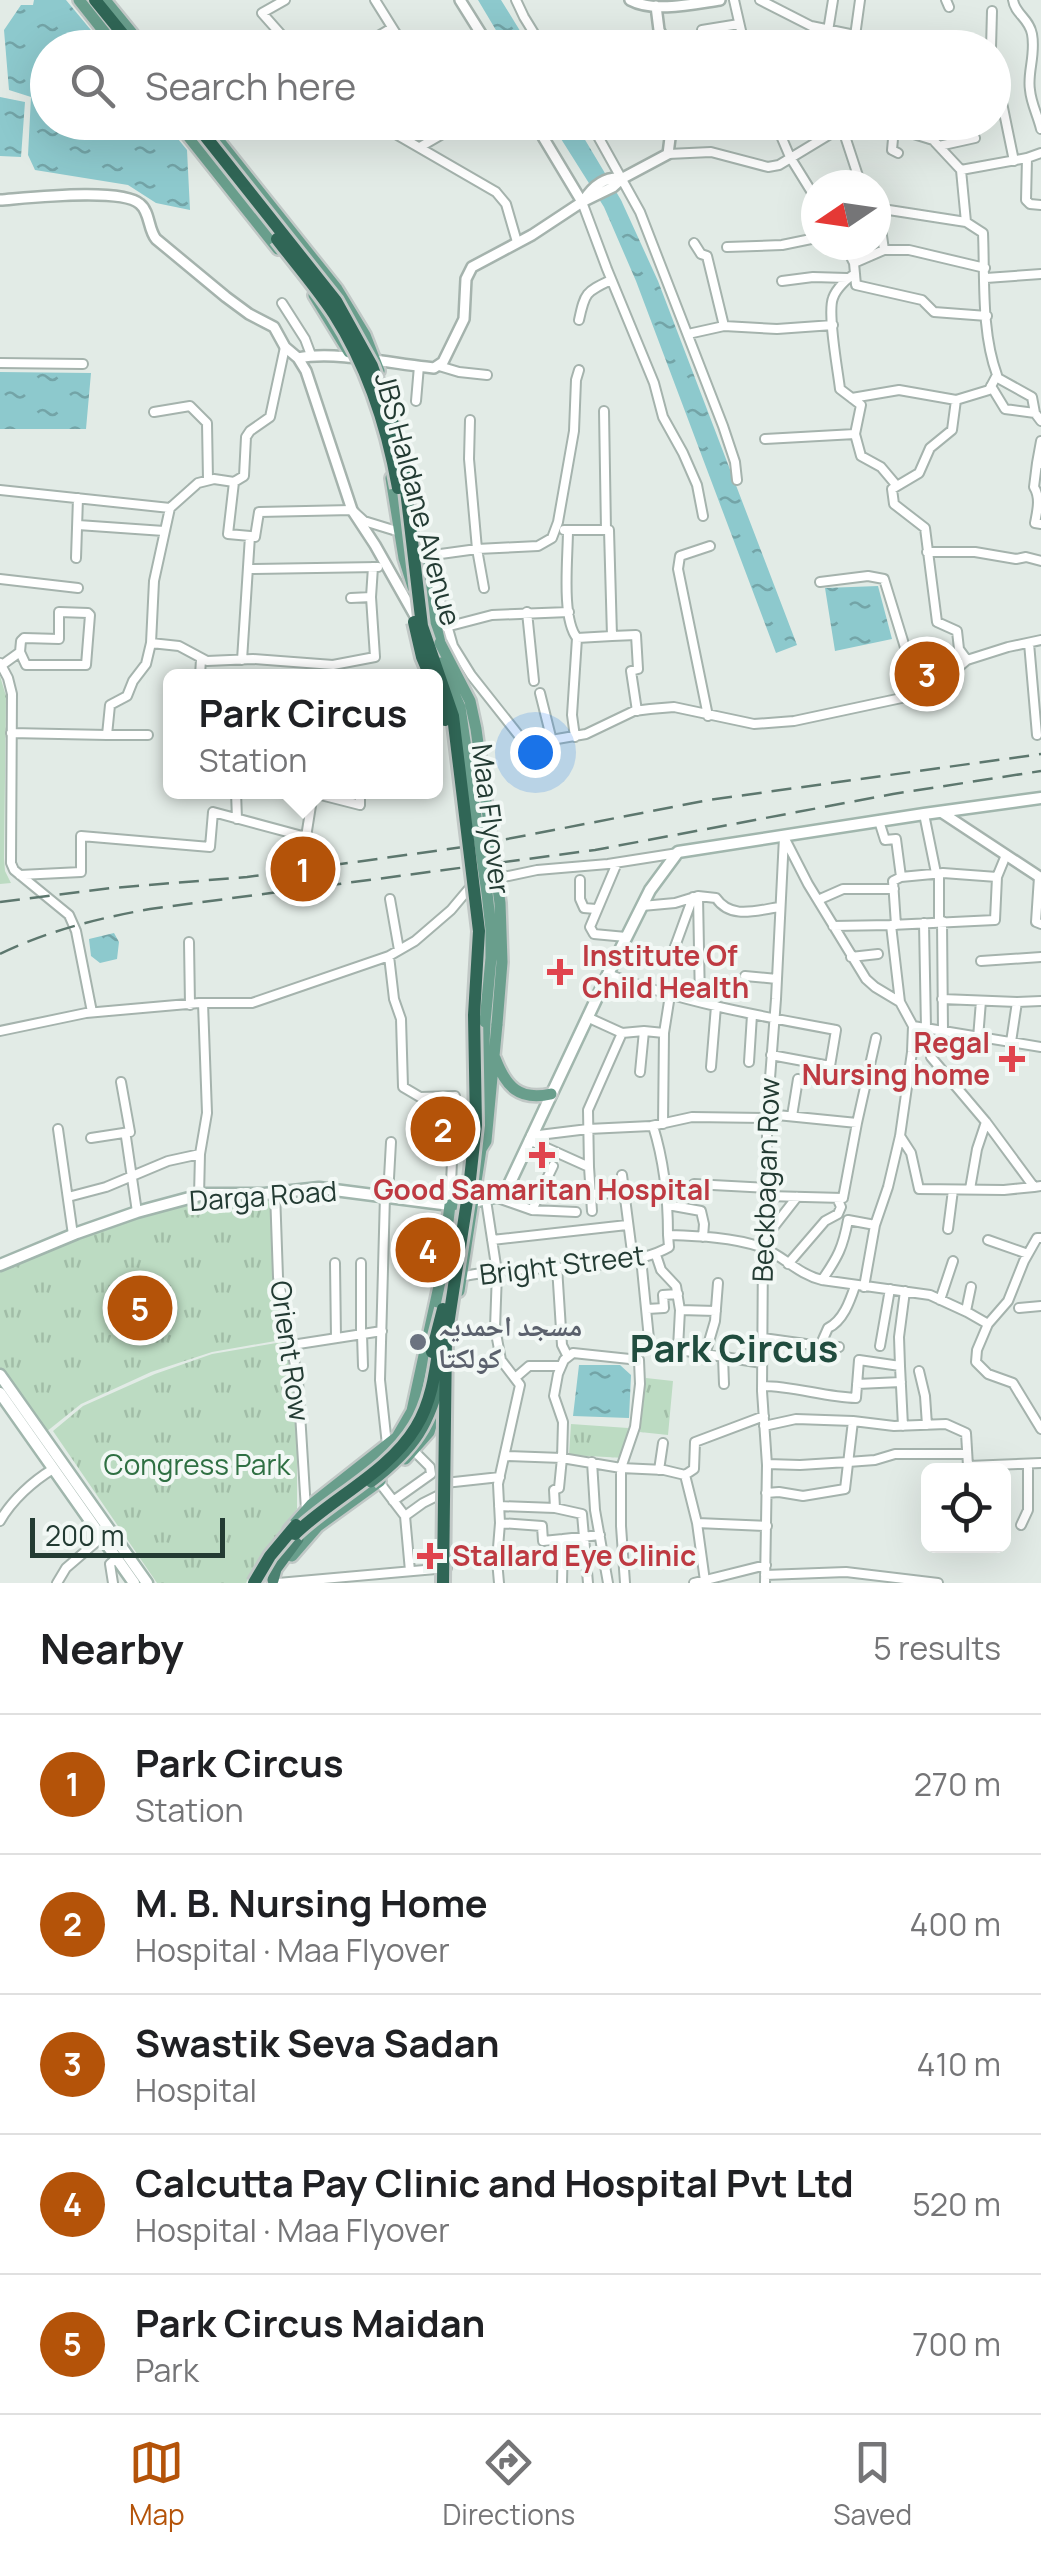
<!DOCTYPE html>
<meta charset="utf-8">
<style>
body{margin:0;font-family:Manrope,"Noto Naskh Arabic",sans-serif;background:#f6f6f6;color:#202124}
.controls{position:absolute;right:30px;bottom:30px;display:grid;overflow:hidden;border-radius:15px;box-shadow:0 10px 40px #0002}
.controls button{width:90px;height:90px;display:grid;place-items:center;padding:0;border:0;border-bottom:2px solid #e0e0e0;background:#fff;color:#202124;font:50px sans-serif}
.compass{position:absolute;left:801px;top:170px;width:90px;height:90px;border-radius:50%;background:#fff;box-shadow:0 10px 40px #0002;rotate:257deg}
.scale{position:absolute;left:30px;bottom:25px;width:195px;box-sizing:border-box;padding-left:10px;border:5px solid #233b33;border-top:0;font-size:28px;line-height:35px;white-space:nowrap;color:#233b33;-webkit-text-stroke:8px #f2f8f5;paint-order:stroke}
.you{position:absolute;left:535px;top:752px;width:35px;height:35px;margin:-25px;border:8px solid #fff;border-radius:50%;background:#1a73e8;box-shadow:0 0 0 15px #1a73e833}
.badge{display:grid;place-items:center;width:65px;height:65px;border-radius:50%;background:#b45309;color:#fff;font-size:32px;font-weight:700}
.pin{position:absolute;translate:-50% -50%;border:5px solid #fff;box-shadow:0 2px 10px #0006}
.popup{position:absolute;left:163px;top:669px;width:280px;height:130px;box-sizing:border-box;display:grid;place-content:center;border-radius:15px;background:#fff;filter:drop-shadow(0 2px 8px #0005);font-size:32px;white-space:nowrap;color:#757577}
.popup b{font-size:38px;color:#202124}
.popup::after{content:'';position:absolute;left:50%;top:100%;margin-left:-20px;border:20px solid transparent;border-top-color:#fff}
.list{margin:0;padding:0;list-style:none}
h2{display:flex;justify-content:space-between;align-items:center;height:130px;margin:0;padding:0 40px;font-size:42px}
h2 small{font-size:32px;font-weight:400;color:#757577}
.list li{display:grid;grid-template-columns:65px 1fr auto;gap:30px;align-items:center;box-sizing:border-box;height:140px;padding:0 40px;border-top:2px solid #e0e0e0}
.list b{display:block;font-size:38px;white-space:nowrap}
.list p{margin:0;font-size:32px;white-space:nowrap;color:#757577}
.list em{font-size:32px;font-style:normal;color:#757577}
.icon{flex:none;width:55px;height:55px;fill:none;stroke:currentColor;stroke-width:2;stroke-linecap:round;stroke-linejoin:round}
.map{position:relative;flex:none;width:1041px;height:1583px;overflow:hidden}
.search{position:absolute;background:#fff;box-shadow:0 10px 40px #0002;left:30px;right:30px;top:30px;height:110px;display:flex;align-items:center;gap:25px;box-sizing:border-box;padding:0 35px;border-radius:55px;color:#757577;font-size:38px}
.sheet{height:830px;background:#fff}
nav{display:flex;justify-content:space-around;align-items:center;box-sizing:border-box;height:140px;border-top:2px solid #e0e0e0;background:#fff;font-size:28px;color:#757577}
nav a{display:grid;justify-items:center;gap:5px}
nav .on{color:#b45309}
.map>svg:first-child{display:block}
.cemetery{fill:url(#cemetery-stones)}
.park{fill:url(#park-tufts)}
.water{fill:url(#water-ripples)}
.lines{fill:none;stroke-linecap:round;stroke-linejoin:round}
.minor-casing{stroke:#a5b3ad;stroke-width:12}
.tertiary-casing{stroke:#a5b3ad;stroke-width:14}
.secondary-casing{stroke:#a1b6ad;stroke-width:15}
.primary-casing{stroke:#c1c8c6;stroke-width:16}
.trunk-casing{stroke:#c1c8c6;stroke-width:16}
.motorway-casing{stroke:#c1c8c6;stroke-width:18}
.minor{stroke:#fff;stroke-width:8}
.tertiary{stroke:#fff;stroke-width:9}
.secondary{stroke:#fff;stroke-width:10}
.primary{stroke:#699e8c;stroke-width:11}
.trunk{stroke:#4c8271;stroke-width:11}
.motorway{stroke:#306656;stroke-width:12}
.rail{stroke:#5d776e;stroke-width:2.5;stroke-dasharray:20 10;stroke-linecap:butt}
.primary-bridge-casing{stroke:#c1c8c6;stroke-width:16;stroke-linecap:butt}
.trunk-bridge-casing{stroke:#c1c8c6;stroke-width:16;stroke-linecap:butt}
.motorway-bridge-casing{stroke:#c1c8c6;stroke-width:18;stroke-linecap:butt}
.primary-bridge{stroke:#699e8c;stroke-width:11}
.trunk-bridge{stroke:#4c8271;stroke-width:11}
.motorway-bridge{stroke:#306656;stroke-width:12}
.health-dot{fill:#e0444e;stroke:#f2f8f5;stroke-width:4}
.worship-dot{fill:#6b7280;stroke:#f2f8f5;stroke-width:4}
.labels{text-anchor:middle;stroke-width:8;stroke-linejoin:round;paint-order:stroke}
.street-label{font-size:28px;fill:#233b33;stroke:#f2f8f5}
.health-label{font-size:28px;font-weight:bold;fill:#be3a42;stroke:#f2f8f5;text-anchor:start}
.worship-label{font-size:28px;font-weight:bold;fill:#5b616d;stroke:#f2f8f5;text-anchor:start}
.park-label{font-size:28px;fill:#2f7043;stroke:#f2f8f5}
.district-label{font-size:38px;font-weight:bold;fill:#204c3e;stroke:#f2f8f5}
</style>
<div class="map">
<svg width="1041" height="1583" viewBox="0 0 1041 1583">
<defs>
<pattern id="cemetery-stones" width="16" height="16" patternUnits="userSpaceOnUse" patternTransform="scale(2.5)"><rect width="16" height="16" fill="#bcdbc2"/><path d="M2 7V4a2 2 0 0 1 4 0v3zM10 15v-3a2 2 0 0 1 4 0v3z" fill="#a1bda7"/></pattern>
<pattern id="park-tufts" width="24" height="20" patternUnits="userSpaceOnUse" patternTransform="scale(2.5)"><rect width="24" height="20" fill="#bcdbc2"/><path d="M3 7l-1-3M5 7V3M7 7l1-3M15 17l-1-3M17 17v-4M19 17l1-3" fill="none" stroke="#a1bda7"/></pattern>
<pattern id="water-ripples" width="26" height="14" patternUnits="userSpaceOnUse" patternTransform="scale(2.5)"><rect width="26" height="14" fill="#8dc9cd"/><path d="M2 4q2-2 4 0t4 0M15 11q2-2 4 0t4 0" fill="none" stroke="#73a4a7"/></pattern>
</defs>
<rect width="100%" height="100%" fill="#e2ebe6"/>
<path class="cemetery" d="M0,676L6,696L4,858L5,871L11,883L0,884Z"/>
<path class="park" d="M272,1197L276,1252L274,1277L287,1339L212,1352L151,1372L81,1404L46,1432L0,1368V1269L141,1211L204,1198Z
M288,1341L294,1372L297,1422V1509L260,1556L246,1583H157L53,1431L83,1406L155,1374L212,1354Z
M646,1378L673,1381L668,1435L640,1432Z
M571,1424L628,1428L625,1458L569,1455Z"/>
<path class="water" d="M34,0H66L105,47L48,48V122L165,123L187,150L190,210L156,203L128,185L35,170L28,155L31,97L9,90L4,30L21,5H33Z
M478,0H501L530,47H506Z
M0,97L25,102L21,157L0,156Z
M551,123H575L621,200L658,281L797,645L776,653L636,281L604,207Z
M0,372L91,373L86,429H0Z
M878,586L892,639L835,651L825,588Z
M114,933L119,942L117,959L100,963L91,956L89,939Z
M579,1365H620L631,1375L629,1418L573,1416Z"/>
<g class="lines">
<g class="minor-casing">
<path id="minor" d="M285,0L262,13L293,48
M375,0L405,48
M516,0L524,17L543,48
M734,0L745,48
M760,0L811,26L869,38L878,48
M946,0L949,7
M1013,0C1015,14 1029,18 1032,34C1036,55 1027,73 1030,90C1031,103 1038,116 1041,129
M702,30L739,24
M828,31L833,0
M855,36L860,0
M358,48L392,28
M918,48L920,40
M991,48L992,11
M994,64L1014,161
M375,122L496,192L506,204L517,242
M590,122L640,212L723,426L735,462L737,480
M775,122L790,157L816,199
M875,122L933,140L961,170
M842,127L861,185
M894,128L892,150L898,153
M939,146L975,138
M420,147L463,122
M668,154L711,152L768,167L779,165L850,122
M1027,158L1026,200L1030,204L1041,205
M961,170L966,222L983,233C985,279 981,331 997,375L989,390L956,400L952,430L930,448L919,473L892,489L894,504L925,528L937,622L957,631L959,649L967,660
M961,170L1027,158L1041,153
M582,202L607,269L654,383L663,417L683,453L697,485L703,516
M876,208L966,222
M876,212L879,214L884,250
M694,243L701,254L707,256L724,326
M845,245L854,263L856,285L922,300L934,312L987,316
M727,247L782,245L816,238
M854,263L884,250H909L985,268
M855,274C847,278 836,289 833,298C827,313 838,371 840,389L861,405L855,434L861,456L881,467L897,486
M986,278L1041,274
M782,281L813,277L847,278
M282,303L305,339L311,355
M579,320C585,292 586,292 611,280
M688,334L724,326L777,329L833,325
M0,363L83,364
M439,366L459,372L487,375
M996,377L1032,397L1035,413
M991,386L1005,409L1035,413L1041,421
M852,398L899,390L956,400
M416,401L419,366
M604,411L606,530
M154,412L190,406L207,423L208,480
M470,420L469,459L477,549L484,588
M765,439L855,434
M1041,441L1037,463L1041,464
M1037,463L1034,487C1041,498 1037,512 1035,523L1041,524
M234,482L228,534L250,536L242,660
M0,490L170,508
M78,525L164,531
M564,530H609L612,636L577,638
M568,530C568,557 561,618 577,638L572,715L575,737
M250,536L255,537L259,512L352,510L364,521L403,533
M927,552H975L1016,559L1026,557L1041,561
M427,555L453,646L471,675L524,742L528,744L586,734L634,711L650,709L674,707L754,724L794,721L911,696L945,679L967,660L1008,647L1041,640
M426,556L477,549L538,546L552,538L558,522L574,431L576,380L579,370
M76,558L78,498
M248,569L378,567
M0,579L78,588
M820,582L868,576L884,579L919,693
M351,598L371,597
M527,612L534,681
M446,627L492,615L569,612
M612,636L636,635L638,669L631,671L637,711
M151,643L179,646L207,661L253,659L333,665L375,657L371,597L373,567
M1029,643L1037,735
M0,663L8,678L12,694L11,863L14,870L69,915L76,931L92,1012
M2,665L20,652L26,665H86L90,615L88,613L59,612V639L24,638L21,641L20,652
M200,676L201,659
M313,676V673
M540,693L552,741
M708,716L678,569L680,556L710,546
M11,733L107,735L110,705L127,696L133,681L146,664L151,643L154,581L170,508L198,483L214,479L234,482L244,476L246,437L250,431L270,417L285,347
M107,735H148
M236,792L237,819
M924,814L936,873L939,877V922
M879,821L885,840L896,839L901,877L943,873L997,877
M786,841L808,884L866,979L875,987L900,1002L913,1026L1041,1047
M617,863L590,927L594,934L626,937
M20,875L81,872V836L210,847L213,812L306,837L313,793L360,805V792
M1039,877L1036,922L1041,924
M494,879L537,870L608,864L678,853
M580,880V899L584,908L596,909
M698,896L700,1002
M390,899L399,950
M818,900L843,889H894
M642,906L675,903L698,896L716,898C731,920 757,910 780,907
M942,921L943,1031
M924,923L926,1028
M891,925L995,920L997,877L1006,855
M896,925L893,881L901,877
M833,926L891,925L900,1002
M189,942L190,1005
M389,956L415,941L451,910L472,885
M851,957L878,954
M981,961L1041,957
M669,963L693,897
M608,974C681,1002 759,1016 836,1030L830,1066L771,1055
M745,976L777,979
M942,999L1017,1002L1041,1001
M587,1017L622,1033L644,1031
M0,1031L86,1013L199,1003H252L389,956L394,999L401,1019L403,1087L420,1097L455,1096L450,1205
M978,1038L981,1001
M1011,1042L1017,1002
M931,1057L986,1122L1034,1187L1041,1186
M749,1062L752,1015
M711,1067L716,1006
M640,1072L644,1031L664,1033
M767,1114L857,1123
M792,1116L798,1079
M663,1124L664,1033L670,995
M653,1126C664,1161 668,1198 668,1235
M58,1129L73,1235
M531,1136L588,1129L651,1126L692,1117L767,1118
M900,1136L911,1153L919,1189L1004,1190L1034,1187
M126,1137L137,1212
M91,1138L130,1132L121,1082
M529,1140L589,1167L592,1211
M589,1167L588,1110L622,1033
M622,1175L633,1260
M510,1183L539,1195
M694,1184L767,1188
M970,1189L977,1149L986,1122
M275,1192L278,1277L298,1381L306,1510
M591,1194L624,1193
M385,1195L380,1380L387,1445
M199,1196L200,1154L207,1113L203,1003
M388,1196L391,1142
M767,1196L843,1198
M68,1197L106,1187L168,1161L200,1154
M495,1197L532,1210L576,1212
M486,1200L497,1272L495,1328L501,1360L520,1385L498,1484L500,1523L497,1560L499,1583
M668,1205L701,1211L704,1224L703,1237
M532,1210L553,1166
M948,1229L953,1190
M765,1238L797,1197
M1041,1238H1037L1024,1261L1008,1301L988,1324L977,1350L976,1362L988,1374L1013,1383L1041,1429
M492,1240L627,1225
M988,1240L1028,1254
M656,1255L661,1270L676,1286L680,1310L678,1348L686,1351L762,1363
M641,1258L649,1339
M335,1263L336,1338
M788,1264L825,1221L838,1214L841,1207L838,1200L843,1198L857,1123L876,1038
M557,1267L562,1345L568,1357
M462,1277C474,1273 487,1273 500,1271C546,1267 632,1269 669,1247L668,1235C698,1236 732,1237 761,1247C783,1255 797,1274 822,1280L930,1295L967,1312L988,1324
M822,1280C838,1257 843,1247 848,1220L875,1225
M864,1287L875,1225L888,1187L900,1136L912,1052L913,1026
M940,1300L953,1261
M1019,1308L1041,1306
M647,1309L664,1308L663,1295L678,1294
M680,1310L716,1311
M966,1311L971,1287
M361,1334V1263
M362,1334L363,1366
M763,1338L820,1346L839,1347
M292,1345L382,1331
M820,1346L828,1328C843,1321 850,1301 855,1286
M880,1346L890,1289
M705,1355L715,1321L718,1283
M723,1357L724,1384
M900,1366L903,1426
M919,1371L925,1396L927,1425
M515,1378L529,1366H561
M857,1384L901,1382
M762,1386C794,1386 824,1397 856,1398L859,1360L900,1366L899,1337L905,1291
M853,1421L894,1426L946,1424L966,1433L968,1466L1041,1463
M764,1426L796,1419L853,1421L845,1489L803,1496L779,1492L766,1493
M505,1456L562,1458L559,1488L554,1490L555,1508
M592,1462L595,1510L608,1583
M767,1464L800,1465L848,1462L875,1460L895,1454H967
M659,1470L663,1443
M685,1475L694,1469L695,1442L764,1416
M379,1482L405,1516L423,1503L445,1492
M445,1483L500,1477
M393,1501L431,1474L430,1467L413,1450
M499,1506L555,1508L582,1514L588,1583
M405,1516L410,1571
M0,1521C12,1500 33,1481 53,1469
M500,1523L542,1526L543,1541L563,1539L562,1583
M697,1523L767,1526
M1021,1525L1028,1510V1465
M563,1539L600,1535
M765,1575L846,1572L938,1583
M57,1583L66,1568L102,1537
M113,1583L110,1564L117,1558
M278,1583L447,1568
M625,1583L621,1526V1468L635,1427L640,1384L639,1360L573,1353L564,1360L558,1374L554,1396L563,1422L562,1458L621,1468L664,1470L685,1475L697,1523L705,1581
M694,1583L766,1565
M765,1583L767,1465L762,1391L763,1248L767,1188V1118L776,999L784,837"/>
</g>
<g class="tertiary-casing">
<path id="tertiary" d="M460,0L490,48
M630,0C654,13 693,4 720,0
M656,6L659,30L668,48
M534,122L582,202
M0,200C27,198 122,187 140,204C150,212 148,229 156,239L226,297L249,314L274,327L285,347L298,358L306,371L352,510L375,545L419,623
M584,200C593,186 605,176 623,178
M298,358C334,351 389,363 426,367L434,368L443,362L464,319L466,279L472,267L532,235L582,202L613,187L623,178L668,154L672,122
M941,812L1041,878"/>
</g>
<g class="secondary-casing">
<path id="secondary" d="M473,1202L495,1197L507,1189L608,974L650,890L678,852L924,814L1041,798
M0,1265L77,1233L137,1212L204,1194H264L319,1188L450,1205
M0,1375L147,1583
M0,1393L134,1583"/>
</g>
<g class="primary-casing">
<path id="primary" d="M79,0L117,48
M105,0L144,48
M177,122L278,249
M204,122L337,289L365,335L379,371
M314,295L349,352
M391,478L404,558L413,587
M420,559L440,643
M495,1058C506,1087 519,1101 551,1094
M481,1110L485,1022
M459,1291L481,1149L486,1141L497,1024
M405,1459L429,1432L438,1403
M289,1530L312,1504L397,1437L412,1411L441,1277L450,1205L472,1202
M292,1556L318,1526L380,1481"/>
</g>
<g class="trunk-casing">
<path id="trunk" d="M273,1580L276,1569L298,1539"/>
</g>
<g class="motorway-casing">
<path id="motorway" d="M95,0L134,48"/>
</g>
<use href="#minor" class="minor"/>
<use href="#tertiary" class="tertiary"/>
<use href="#secondary" class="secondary"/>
<use href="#primary" class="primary"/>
<use href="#trunk" class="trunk"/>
<use href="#motorway" class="motorway"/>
<path class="rail" d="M0,902L112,888L247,877L471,846L709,800L1041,754
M0,954C47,931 99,918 150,909L595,850L893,794L1041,771"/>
<g class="primary-bridge-casing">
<path id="primary-bridge" d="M440,643L470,701L476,729L500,903L502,962L497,1024
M440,663L460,707L487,893L491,929V958L485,1022"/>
</g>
<g class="trunk-bridge-casing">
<path id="trunk-bridge" d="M371,1482C414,1449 431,1424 442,1371"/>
</g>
<g class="motorway-bridge-casing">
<path id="motorway-bridge" d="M194,122L336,301L372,366L393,424L402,456L422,626L453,716L479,931L474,1015L476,1125L469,1188L446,1338L443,1583
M277,239C296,264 317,288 334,314C368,367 387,426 398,488
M414,622L422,657L430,676
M436,691L445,720
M432,1352L443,1309
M295,1534C332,1498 389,1472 416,1427C431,1403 435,1374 439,1346
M254,1583L270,1556L296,1525"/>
</g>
<use href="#primary-bridge" class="primary-bridge"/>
<use href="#trunk-bridge" class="trunk-bridge"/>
<use href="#motorway-bridge" class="motorway-bridge"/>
</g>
<g class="health-dot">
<path d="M555 957h10v10h10v10h-10v10h-10v-10h-10v-10h10z"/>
<path d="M1007 1044h10v10h10v10h-10v10h-10v-10h-10v-10h10z"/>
<path d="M537 1140h10v10h10v10h-10v10h-10v-10h-10v-10h10z"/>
<path d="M425 1541h10v10h10v10h-10v10h-10v-10h-10v-10h10z"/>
</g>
<circle class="worship-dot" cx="418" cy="1342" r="10"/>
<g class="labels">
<g class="street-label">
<text transform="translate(418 499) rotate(75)" y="10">JBS Haldane Avenue</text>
<text transform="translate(491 819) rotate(83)" y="10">Maa Flyover</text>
<text transform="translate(766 1180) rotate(-88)" y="10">Beckbagan Row</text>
<text transform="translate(263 1196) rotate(-4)" y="10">Darga Road</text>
<text transform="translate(562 1265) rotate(-7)" y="10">Bright Street</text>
<text transform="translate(290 1351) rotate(82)" y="10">Orient Row</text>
</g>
<g class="health-label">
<text x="582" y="966">Institute Of<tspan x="582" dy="32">Child Health</tspan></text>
<text x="990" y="1053" text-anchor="end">Regal<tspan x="990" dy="32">Nursing home</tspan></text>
<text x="542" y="1200" text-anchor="middle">Good Samaritan Hospital</text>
<text x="452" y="1566">Stallard Eye Clinic</text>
</g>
<g class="worship-label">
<text x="438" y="1336">مسجد احمدیہ<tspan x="438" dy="32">کولکتا</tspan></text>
</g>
<g class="park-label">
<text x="197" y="1475">Congress Park</text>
</g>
<g class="district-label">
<text x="734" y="1362">Park Circus</text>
</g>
</g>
</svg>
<div class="controls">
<button><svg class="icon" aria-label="locate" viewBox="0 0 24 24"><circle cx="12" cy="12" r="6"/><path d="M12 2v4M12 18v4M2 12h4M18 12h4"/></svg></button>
</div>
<svg class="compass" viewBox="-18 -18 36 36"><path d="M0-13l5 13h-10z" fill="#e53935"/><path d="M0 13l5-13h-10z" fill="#757577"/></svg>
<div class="scale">200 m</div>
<div class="you"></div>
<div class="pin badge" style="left:303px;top:869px">1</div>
<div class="popup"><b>Park Circus</b>Station</div>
<div class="pin badge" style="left:443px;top:1129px">2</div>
<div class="pin badge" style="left:927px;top:674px">3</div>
<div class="pin badge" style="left:428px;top:1250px">4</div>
<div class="pin badge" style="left:140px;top:1308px">5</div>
<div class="search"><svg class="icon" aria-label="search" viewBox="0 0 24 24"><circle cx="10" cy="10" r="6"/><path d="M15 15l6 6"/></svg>Search here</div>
</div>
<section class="sheet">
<h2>Nearby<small>5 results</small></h2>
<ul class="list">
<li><span class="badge">1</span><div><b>Park Circus</b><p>Station</p></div><em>270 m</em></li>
<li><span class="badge">2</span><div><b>M. B. Nursing Home</b><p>Hospital · Maa Flyover</p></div><em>400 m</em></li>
<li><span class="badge">3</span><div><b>Swastik Seva Sadan</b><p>Hospital</p></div><em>410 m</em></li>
<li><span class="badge">4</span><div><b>Calcutta Pay Clinic and Hospital Pvt Ltd</b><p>Hospital · Maa Flyover</p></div><em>520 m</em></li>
<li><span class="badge">5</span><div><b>Park Circus Maidan</b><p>Park</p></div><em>700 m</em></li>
</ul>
</section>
<nav>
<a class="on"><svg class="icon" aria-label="map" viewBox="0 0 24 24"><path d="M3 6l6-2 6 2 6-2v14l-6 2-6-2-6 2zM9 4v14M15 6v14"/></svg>Map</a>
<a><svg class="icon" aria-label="directions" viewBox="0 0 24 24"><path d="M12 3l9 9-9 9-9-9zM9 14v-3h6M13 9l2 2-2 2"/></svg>Directions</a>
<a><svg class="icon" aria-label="saved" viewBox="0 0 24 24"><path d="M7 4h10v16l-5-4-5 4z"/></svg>Saved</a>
</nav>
